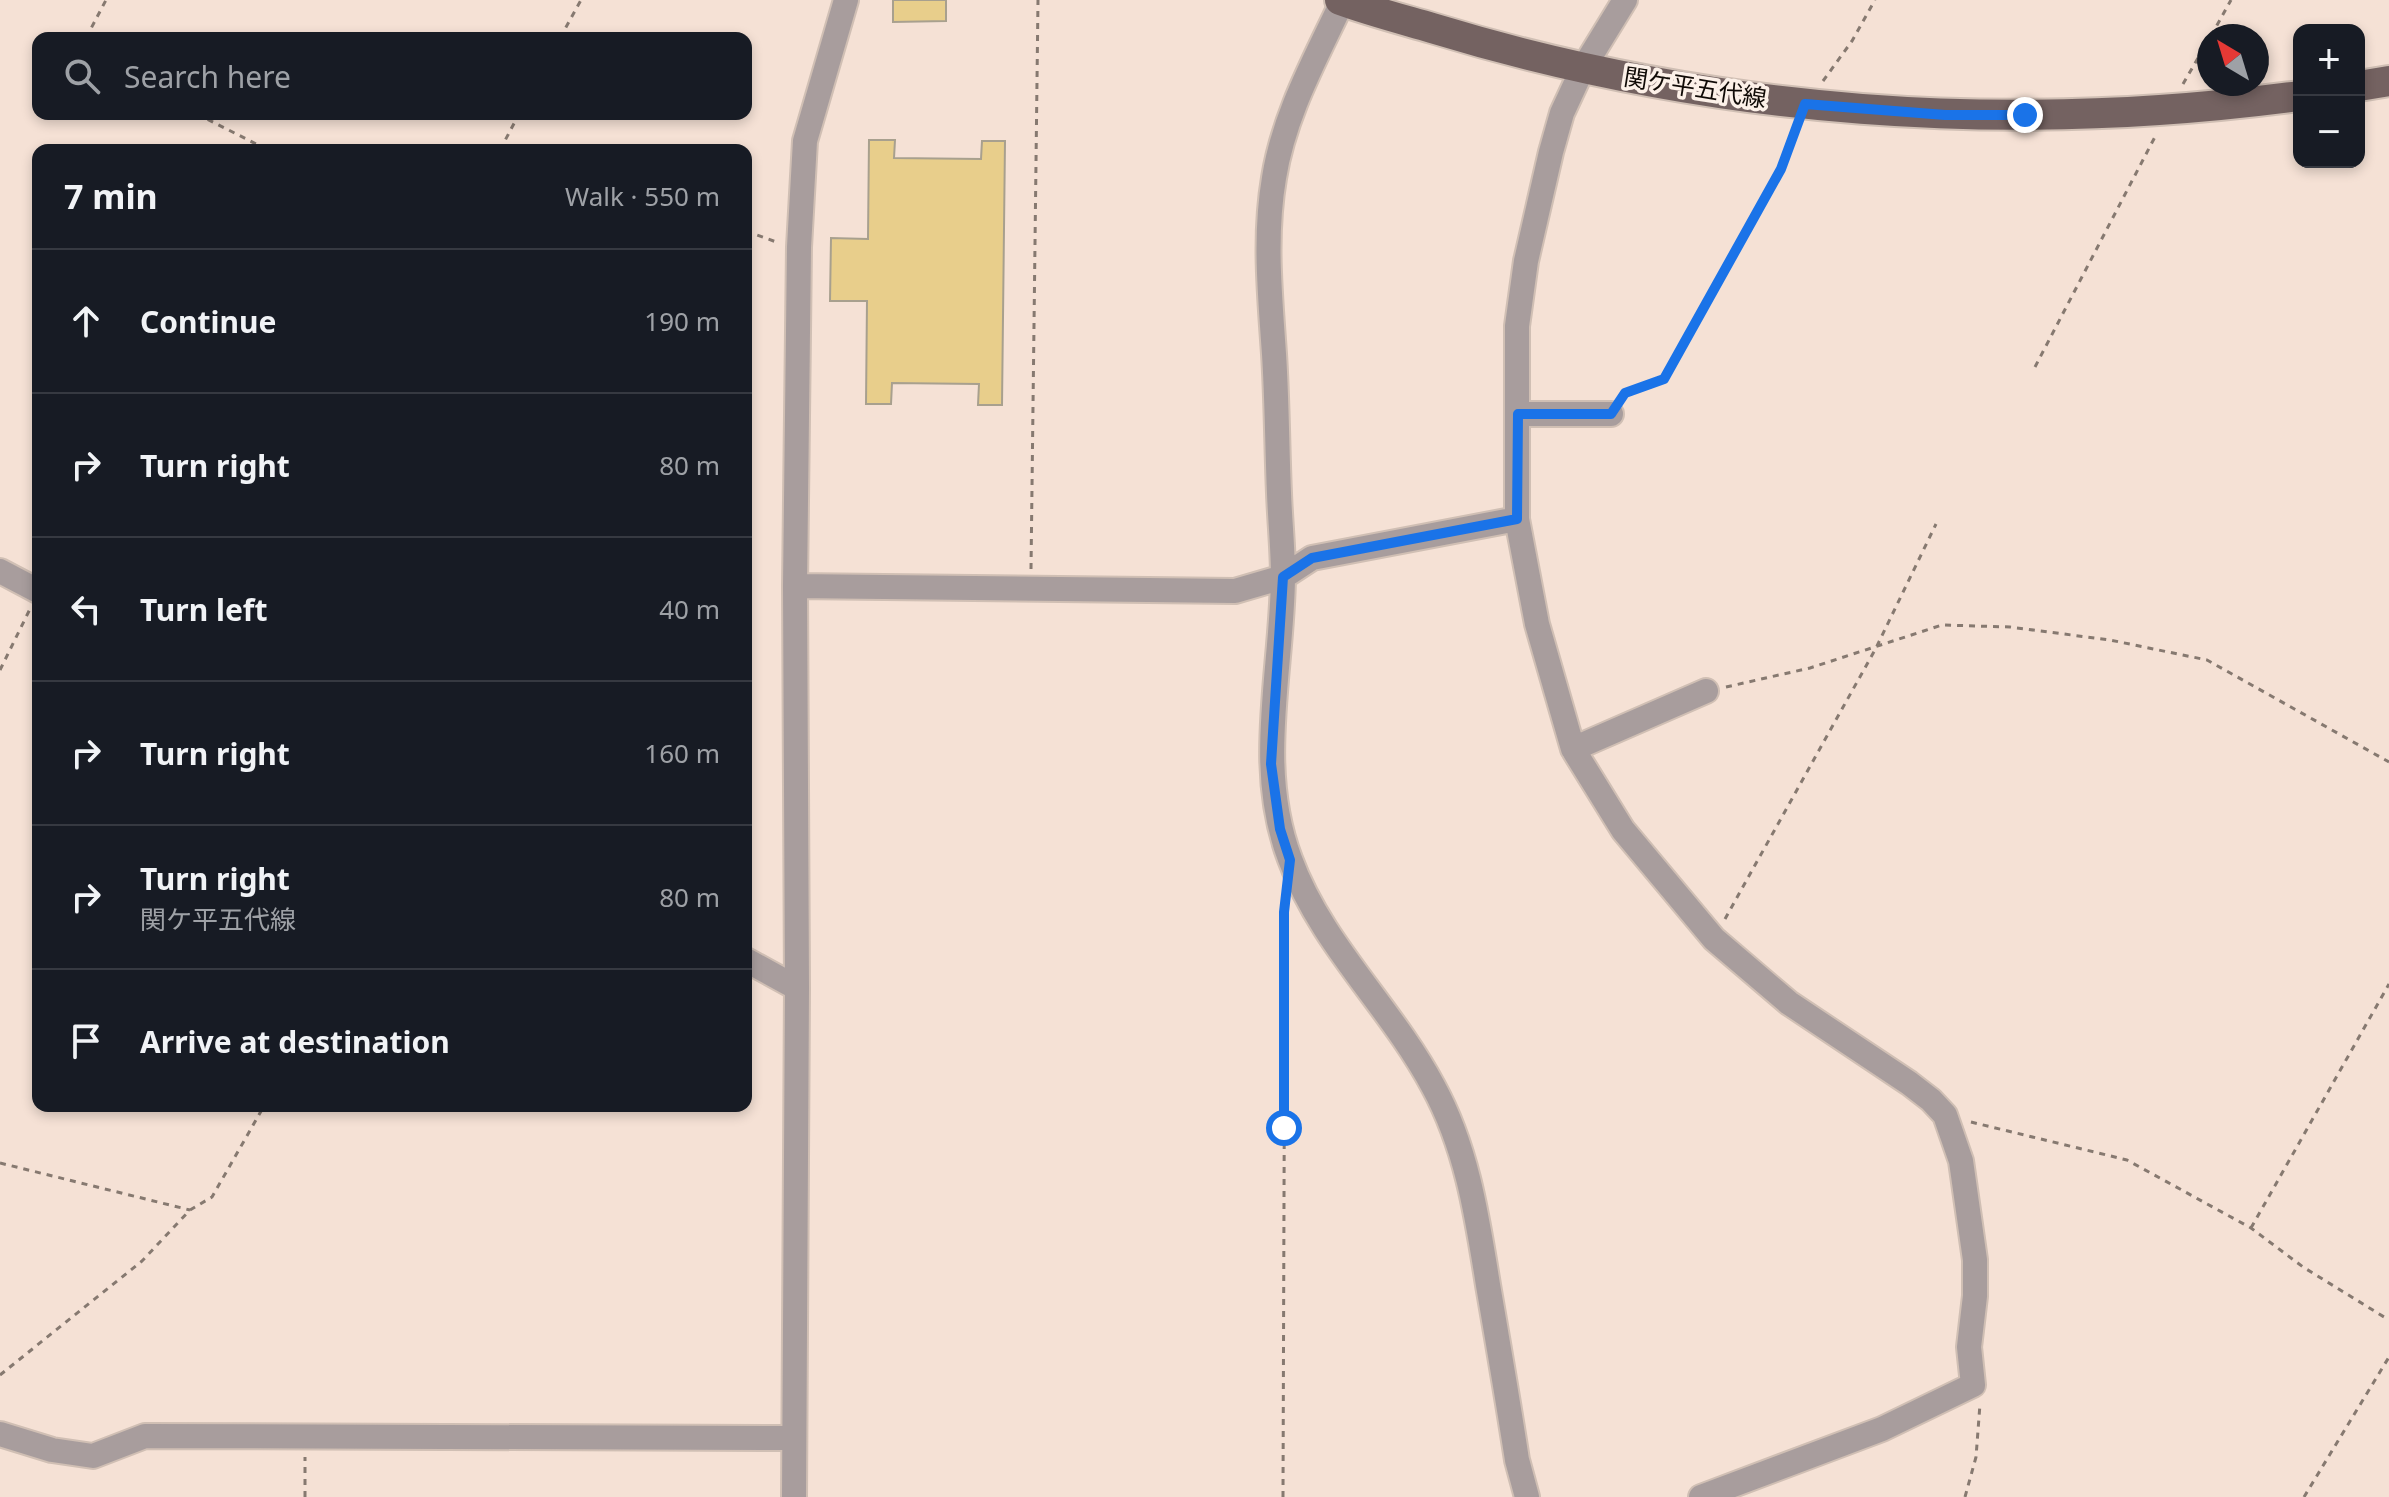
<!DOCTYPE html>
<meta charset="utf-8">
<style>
body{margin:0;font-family:"Noto Sans","Noto Sans JP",sans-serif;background:#20242c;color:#f1f3f6}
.controls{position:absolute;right:24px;top:24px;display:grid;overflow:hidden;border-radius:16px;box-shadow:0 4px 12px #0003}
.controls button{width:72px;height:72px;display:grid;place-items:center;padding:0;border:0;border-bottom:2px solid #363941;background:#171b24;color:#f1f3f6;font:40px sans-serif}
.compass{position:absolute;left:2197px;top:24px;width:72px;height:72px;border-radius:50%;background:#171b24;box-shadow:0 4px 12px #0003;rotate:322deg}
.stop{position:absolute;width:24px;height:24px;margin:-18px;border:6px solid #1a73e8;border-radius:50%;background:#fff}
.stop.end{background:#1a73e8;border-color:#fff;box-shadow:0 2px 8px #0008}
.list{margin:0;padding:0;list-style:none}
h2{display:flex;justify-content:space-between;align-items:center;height:104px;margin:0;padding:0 32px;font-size:34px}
h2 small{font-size:26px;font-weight:400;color:#9ea1a6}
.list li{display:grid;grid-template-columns:52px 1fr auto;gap:24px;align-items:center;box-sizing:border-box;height:144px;padding:0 32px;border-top:2px solid #363941}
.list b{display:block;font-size:30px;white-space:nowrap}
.list p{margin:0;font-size:26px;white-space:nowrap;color:#9ea1a6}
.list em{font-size:26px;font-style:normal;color:#9ea1a6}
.icon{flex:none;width:44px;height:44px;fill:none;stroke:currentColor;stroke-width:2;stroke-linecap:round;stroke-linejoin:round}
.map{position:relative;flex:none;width:2389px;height:1497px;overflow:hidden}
.search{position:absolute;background:#171b24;box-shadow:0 4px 12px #0003;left:32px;top:32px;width:720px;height:88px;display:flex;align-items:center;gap:20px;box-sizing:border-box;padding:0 28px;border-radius:16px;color:#9ea1a6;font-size:30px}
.panel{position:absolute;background:#171b24;box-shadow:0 4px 12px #0003;left:32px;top:144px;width:720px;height:968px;border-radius:16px}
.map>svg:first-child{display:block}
.building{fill:#e8ce8b;stroke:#a8a08e;stroke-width:2}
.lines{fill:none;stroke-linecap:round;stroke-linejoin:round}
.minor-casing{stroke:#d0bfb4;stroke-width:28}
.major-casing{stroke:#d0bfb4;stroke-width:34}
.path{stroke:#867970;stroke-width:3;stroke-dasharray:6 6;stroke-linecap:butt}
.minor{stroke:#a89d9d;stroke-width:24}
.major{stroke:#746261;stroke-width:30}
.route{stroke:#1a73e8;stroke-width:10}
.labels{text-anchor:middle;stroke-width:7;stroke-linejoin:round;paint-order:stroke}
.street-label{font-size:24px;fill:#100a06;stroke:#fcf0e8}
</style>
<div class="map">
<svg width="2389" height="1497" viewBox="0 0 2389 1497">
<rect width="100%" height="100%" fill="#f5e1d5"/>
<path class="building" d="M893,0H946V21L893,22Z
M869,140H895L894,158L981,159L982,141H1005L1002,405H978L979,384L892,383L891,404H866L867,301H830L831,238L868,239Z"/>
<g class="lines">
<g class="minor-casing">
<path id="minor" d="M1343,0C1316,58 1284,114 1274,178C1264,237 1270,295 1274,354C1277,400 1277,447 1279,493C1280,521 1283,549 1283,577C1282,672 1255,767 1290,859C1321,944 1391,1007 1433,1086C1467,1148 1477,1216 1488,1285C1498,1343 1508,1401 1517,1460L1527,1497
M1625,0L1582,70L1562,113L1551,152L1526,261L1517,326V519L1537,624L1573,749L1623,830L1714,939L1789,1003L1909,1083L1931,1100L1945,1115L1961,1161L1975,1260V1296L1969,1347L1973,1385L1882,1429L1701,1497
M1518,414H1611
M0,571L38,591
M795,586L1235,591L1283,577L1312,558L1517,519
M1573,749L1706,691
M746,960L797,988
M0,1434L52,1450L93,1456L145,1436L792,1438
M794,1497L797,988L795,586L799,247L805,141L846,0"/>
</g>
<g class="major-casing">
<path id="major" d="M1340,0C1370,11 1401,19 1432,28C1714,114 2007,135 2299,96
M2359,86L2389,81"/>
</g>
<path class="path" d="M2211,36L2231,0
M86,38L106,0
M560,38L581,0
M1823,81L1852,41L1875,0
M2183,84L2209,39
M197,114L268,150
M500,150L519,114
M746,231L779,243
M2035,367L2157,133
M1623,395L1664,379L1781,169L1798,125
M1031,569L1038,0
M0,670L30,609
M1726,687L1810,668L1942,625L2010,627L2110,640L2207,660L2389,762
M1725,919L1876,648L1936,524
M1971,1122L2127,1160L2251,1228L2303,1267L2389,1320
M0,1163L190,1210
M2251,1228L2389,984
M0,1375L142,1261L190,1210L212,1197L264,1106
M305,1497V1457
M1283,1497L1285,904
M1965,1497L1976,1457L1980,1404
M2304,1497L2389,1357"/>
<use href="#minor" class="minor"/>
<use href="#major" class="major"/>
</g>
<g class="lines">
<path class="route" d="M1284,1128V912L1290,860L1280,829L1271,764L1283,577L1312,558L1517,519L1518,414H1611L1625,393L1664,379L1781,169L1805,104L1945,115H2025"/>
</g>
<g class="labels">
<g class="street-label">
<text transform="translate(1695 88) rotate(9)" y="8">関ケ平五代線</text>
</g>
</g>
</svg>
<div class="controls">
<button>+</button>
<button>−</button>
</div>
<svg class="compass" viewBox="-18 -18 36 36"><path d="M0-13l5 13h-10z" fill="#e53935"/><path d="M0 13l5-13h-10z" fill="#9ea1a6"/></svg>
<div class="stop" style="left:1284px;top:1128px"></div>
<div class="stop end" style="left:2025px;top:115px"></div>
<div class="search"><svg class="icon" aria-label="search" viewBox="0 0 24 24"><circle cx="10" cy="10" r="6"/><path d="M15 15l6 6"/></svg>Search here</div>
<section class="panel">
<h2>7 min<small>Walk · 550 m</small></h2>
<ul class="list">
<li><svg class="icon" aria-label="ahead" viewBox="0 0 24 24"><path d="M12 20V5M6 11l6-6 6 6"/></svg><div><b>Continue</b></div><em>190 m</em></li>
<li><svg class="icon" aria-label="right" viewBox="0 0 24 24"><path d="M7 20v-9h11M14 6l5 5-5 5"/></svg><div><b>Turn right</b></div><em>80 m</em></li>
<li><svg class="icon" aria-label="left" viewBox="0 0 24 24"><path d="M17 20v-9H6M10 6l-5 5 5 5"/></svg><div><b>Turn left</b></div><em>40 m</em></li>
<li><svg class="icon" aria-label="right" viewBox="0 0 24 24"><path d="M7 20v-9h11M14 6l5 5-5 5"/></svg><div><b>Turn right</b></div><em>160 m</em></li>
<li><svg class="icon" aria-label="right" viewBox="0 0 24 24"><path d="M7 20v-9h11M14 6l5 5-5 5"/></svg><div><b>Turn right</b><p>関ケ平五代線</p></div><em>80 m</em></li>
<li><svg class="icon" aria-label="arrive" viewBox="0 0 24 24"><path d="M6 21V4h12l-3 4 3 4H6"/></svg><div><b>Arrive at destination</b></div></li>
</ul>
</section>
</div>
